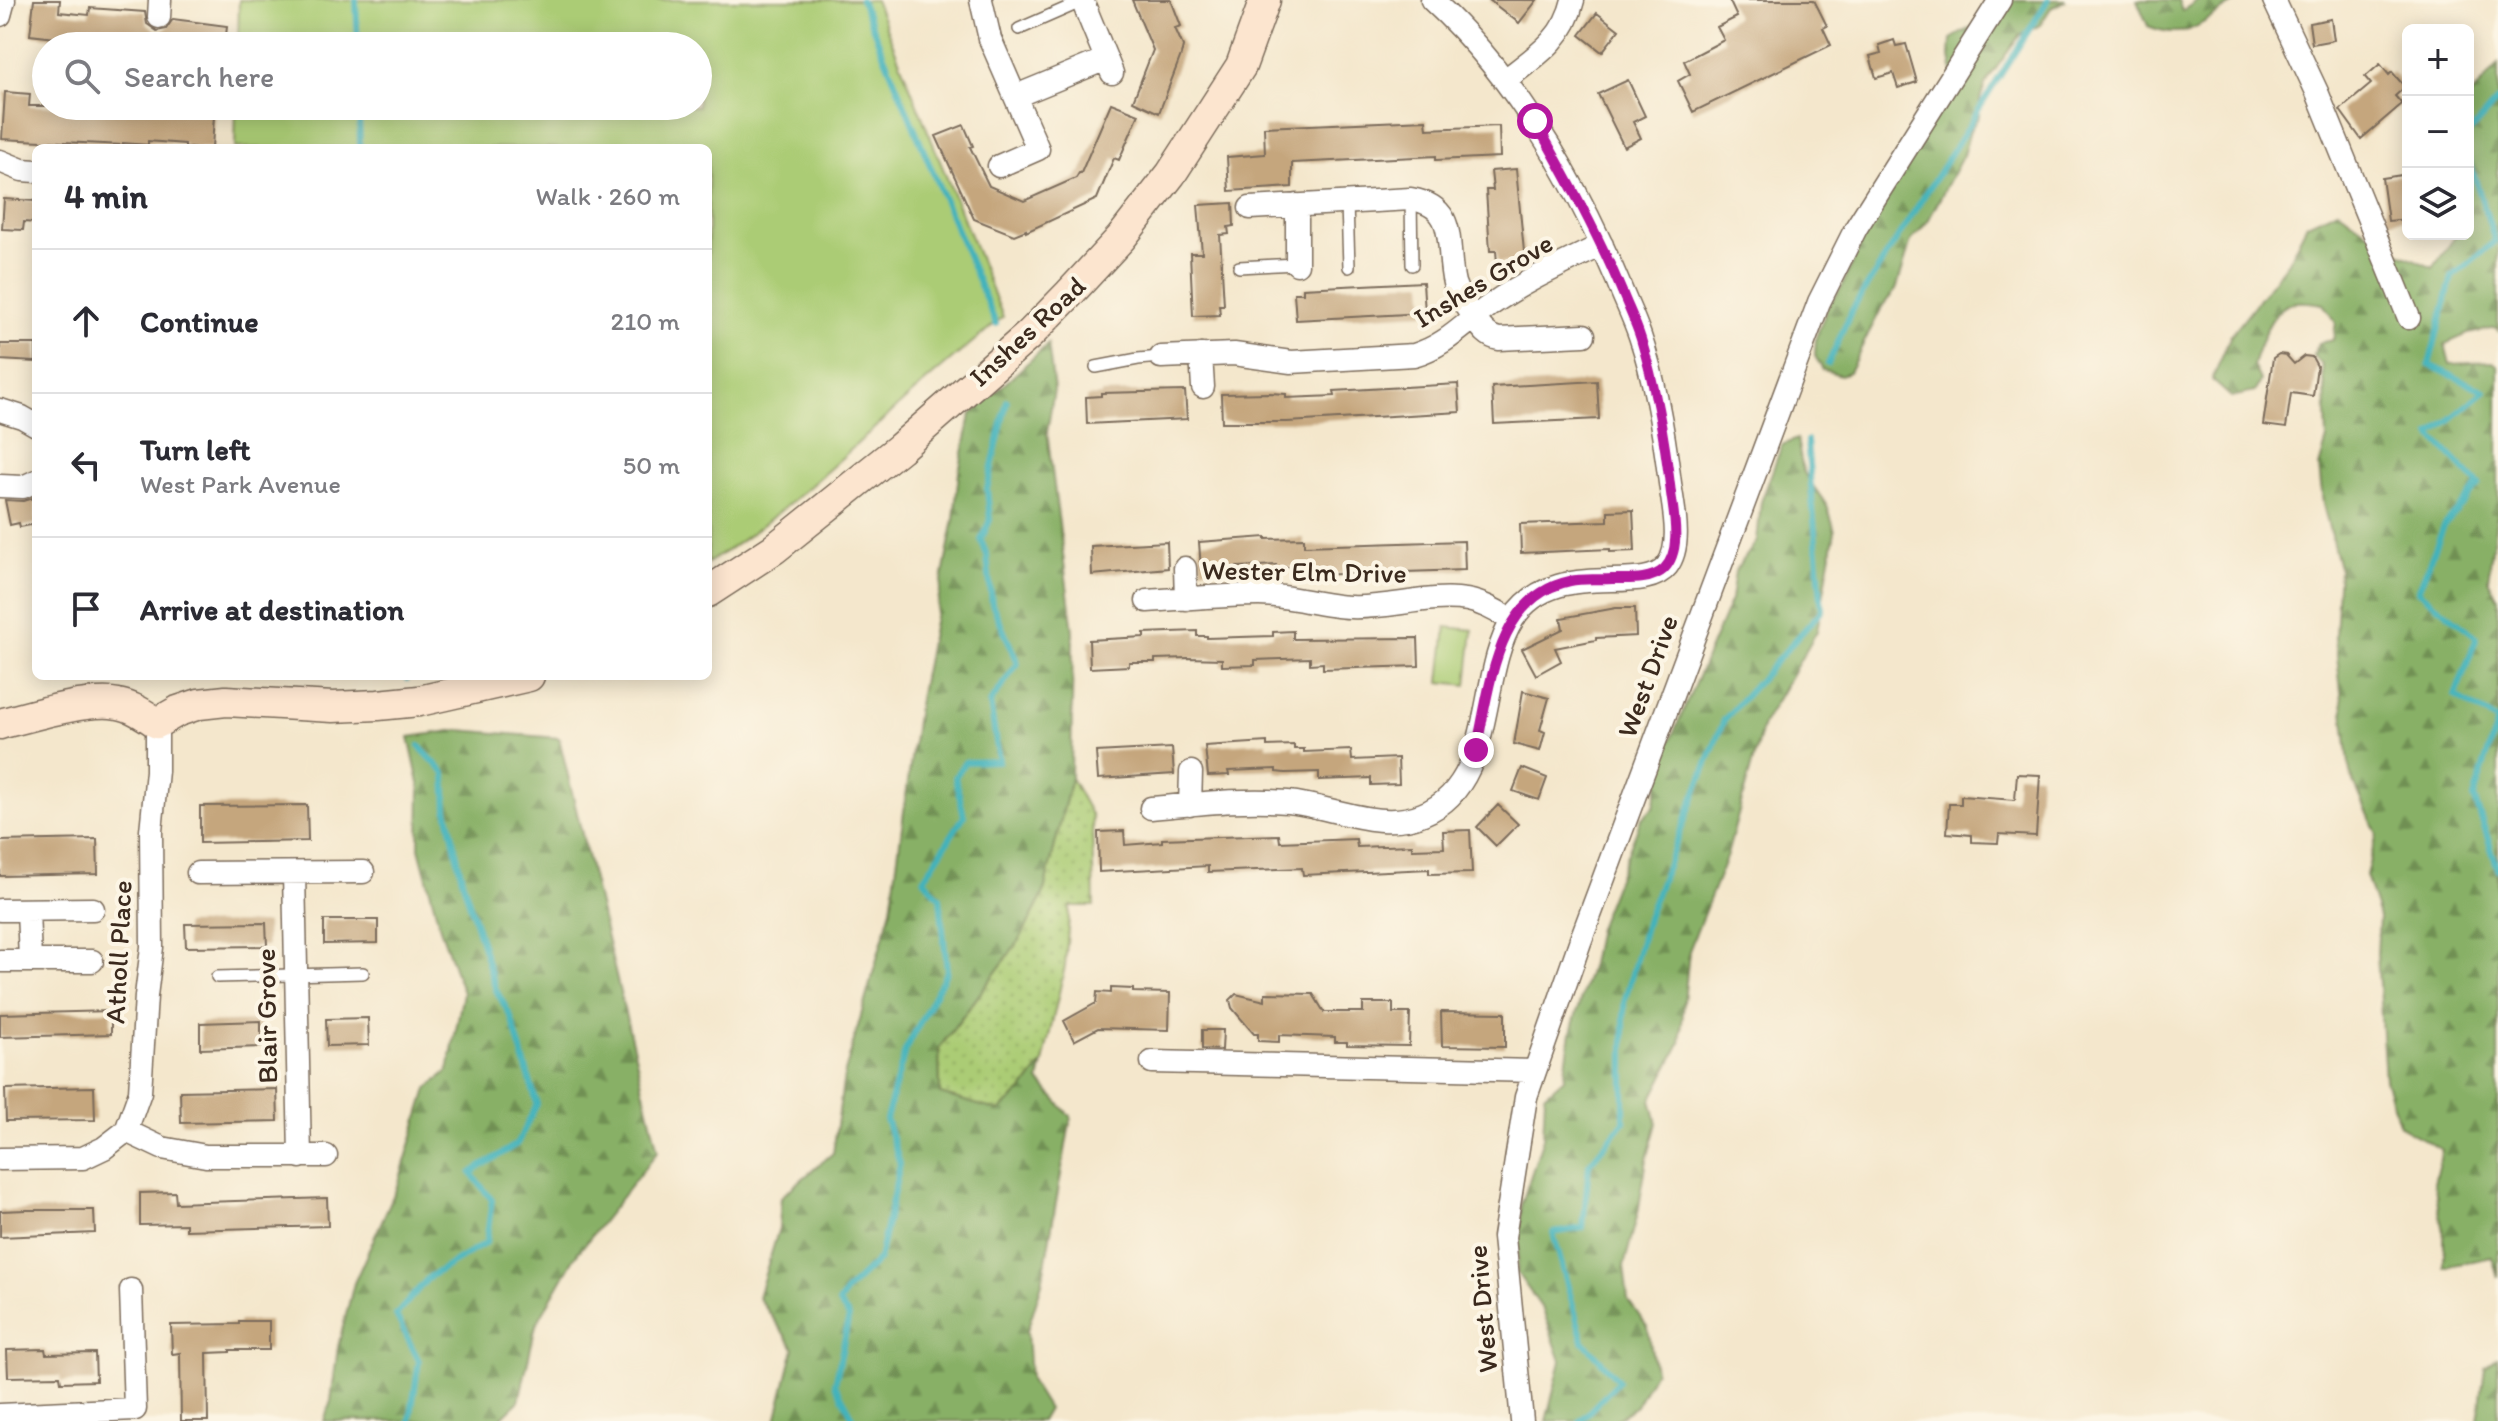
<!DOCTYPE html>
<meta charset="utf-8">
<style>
body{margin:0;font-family:Itim,sans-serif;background:#f2f2f3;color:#2b2b33}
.controls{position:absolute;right:24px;top:24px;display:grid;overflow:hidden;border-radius:12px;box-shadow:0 4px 20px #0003}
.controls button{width:72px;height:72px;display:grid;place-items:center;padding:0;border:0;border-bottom:2px solid #e1e1e2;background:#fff;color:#2b2b33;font:40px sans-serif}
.stop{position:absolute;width:24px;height:24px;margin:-18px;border:6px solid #b5179e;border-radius:50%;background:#fff}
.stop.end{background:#b5179e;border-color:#fff;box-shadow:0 2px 8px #0008}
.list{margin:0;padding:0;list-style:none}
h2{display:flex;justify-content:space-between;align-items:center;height:104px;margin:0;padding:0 32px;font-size:34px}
h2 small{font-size:26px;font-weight:400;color:#7c7c81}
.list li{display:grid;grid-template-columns:52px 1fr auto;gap:24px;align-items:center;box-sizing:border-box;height:144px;padding:0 32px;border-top:2px solid #e1e1e2}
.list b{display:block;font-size:30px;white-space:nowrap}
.list p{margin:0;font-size:26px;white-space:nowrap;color:#7c7c81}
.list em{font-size:26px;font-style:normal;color:#7c7c81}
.icon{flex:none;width:44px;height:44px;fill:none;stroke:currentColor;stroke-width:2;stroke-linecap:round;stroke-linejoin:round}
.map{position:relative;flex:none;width:2498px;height:1421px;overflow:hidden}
.search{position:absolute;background:#fff;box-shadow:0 4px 20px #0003;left:32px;top:32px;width:680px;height:88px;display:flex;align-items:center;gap:20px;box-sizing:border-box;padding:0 28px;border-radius:44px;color:#7c7c81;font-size:30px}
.panel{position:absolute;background:#fff;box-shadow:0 4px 20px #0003;left:32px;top:144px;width:680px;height:536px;border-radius:12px}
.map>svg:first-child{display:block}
.grass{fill:url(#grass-dots);stroke:#737b49;stroke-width:2}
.forest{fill:url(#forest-firs);stroke:#626d42;stroke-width:2}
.green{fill:#abcc74;stroke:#737b49;stroke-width:2}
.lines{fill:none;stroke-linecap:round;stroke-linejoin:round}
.stream{stroke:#42b2bb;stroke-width:6}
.building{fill:#c5a67d}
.lane-casing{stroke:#7c6c5b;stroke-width:14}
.street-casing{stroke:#7c6c5b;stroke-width:25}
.secondary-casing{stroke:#7c6c5b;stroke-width:33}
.lane{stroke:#fff;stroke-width:11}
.street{stroke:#fff;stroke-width:22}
.secondary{stroke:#fce5cf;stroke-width:30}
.route{stroke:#b5179e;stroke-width:10}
.labels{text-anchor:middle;stroke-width:8;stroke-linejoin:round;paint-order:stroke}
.street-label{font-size:28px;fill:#3b2a1e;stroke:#fcf5e5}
</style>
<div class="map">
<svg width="2498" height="1421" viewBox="0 0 2498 1421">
<defs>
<pattern id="grass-dots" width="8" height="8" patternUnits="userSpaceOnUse" patternTransform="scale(2)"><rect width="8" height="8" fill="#abcc74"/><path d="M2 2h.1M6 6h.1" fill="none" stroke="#94af64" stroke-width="1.8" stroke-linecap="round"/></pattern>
<pattern id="forest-firs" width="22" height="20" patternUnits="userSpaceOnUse" patternTransform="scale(2)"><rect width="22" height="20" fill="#88b066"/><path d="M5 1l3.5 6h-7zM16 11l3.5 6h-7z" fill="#708f53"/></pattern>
</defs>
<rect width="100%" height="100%" fill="#fcf5e5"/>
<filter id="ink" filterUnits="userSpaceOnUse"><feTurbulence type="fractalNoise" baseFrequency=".0125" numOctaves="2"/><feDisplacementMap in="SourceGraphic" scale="16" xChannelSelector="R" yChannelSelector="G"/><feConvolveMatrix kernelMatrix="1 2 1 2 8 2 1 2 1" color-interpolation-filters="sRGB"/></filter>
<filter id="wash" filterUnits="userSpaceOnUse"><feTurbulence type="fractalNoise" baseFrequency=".006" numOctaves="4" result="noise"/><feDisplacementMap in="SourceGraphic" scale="32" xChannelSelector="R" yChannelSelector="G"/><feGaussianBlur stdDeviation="1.8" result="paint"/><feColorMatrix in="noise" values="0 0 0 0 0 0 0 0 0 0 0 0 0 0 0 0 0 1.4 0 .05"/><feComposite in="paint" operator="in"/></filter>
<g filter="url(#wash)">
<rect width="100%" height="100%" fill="#f4e7cc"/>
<path class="grass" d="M1071,778L1092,816L1094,906H1070L1065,966L1043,1063L1023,1090L999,1111L940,1094L939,1049L1019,941L1043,895Z"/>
<path class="forest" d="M2006,0H2066L2051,8L2040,25L2019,36L1985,84L1980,99L1979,116L1970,130L1963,155L1928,221L1911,241L1896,290L1883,305L1849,372L1841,375L1823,370L1815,356L1816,337L1829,304L1842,287L1870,222L1955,85L1950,57L1951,39L1982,21Z
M2137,0H2178L2182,11L2198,0H2241C2203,18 2192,44 2148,26Z
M2498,64V331L2495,328L2468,334L2445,344L2450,364L2493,362L2498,366V505L2488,580L2498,599V1278L2492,1257L2444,1267V1237L2434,1183L2442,1150L2400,1126L2385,1080L2377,954L2379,917L2366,875L2377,834L2350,773L2335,637L2339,568L2323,504L2319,467L2327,439L2325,386L2322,365L2313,355L2319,343L2333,340L2336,323L2323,304C2315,303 2305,301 2297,302C2271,304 2260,345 2253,365L2260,380L2255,392L2231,397L2212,380L2231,335L2288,262L2307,224L2338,210L2391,249L2433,268L2457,234H2468V99Z
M1048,344L1054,390L1047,432L1073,631L1071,778L1043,895L1019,941L939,1048L940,1094L999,1111L1023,1090L1043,1063L1039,1081L1071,1117L1042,1283L1027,1331L1030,1380L1048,1409L1041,1421H776L794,1348L758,1297L779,1228L781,1197L833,1153L844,1076L891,909L919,699L954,519L959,472L971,415Z
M1797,439L1803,471L1827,506L1835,531L1817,631L1763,724L1727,855L1689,951L1680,1043L1651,1100L1657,1123L1647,1159L1638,1213L1624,1266L1628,1300L1648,1328L1655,1371L1636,1406L1614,1421H1546L1561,1361L1543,1310L1517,1273L1522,1203L1543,1138L1545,1095L1564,1078L1571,1032L1591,964L1598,928L1641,819L1654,806L1665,753L1731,600L1735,571L1757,541L1761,502L1782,445Z
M458,730L559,738L658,1151L574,1258L536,1325L519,1401L498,1421H324L331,1401L338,1347L354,1283L398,1185L427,1089L448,1071L463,993L440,928L419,848L420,788L409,737Z
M2498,1358V1421H2478L2485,1368Z"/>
<path class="green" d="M239,0H875L1003,317C973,342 943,366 914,392C848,451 784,516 708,563V148H235L236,106H698V46H238Z
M1446,627L1473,630L1467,685L1440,682Z"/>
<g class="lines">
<path class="stream" d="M356,0L358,46
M861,0L996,324
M359,106L360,148
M2468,134L2498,100
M2468,157L2495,241L2452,277L2429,365L2485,391L2431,435L2479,485L2444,526L2418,591L2477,637L2455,696L2498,721L2474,797L2498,869
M1828,364L1852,310L2048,0
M406,676L407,679
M410,1421L419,1361L396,1315L429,1277L486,1243L492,1200L471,1173L517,1144L537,1104L511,1017L496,990L462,879L447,809L445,774L419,746
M855,1421L835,1384L849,1317L839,1303L847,1290L879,1259L900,1164L886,1119L905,1051L947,971L940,898L924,879L964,816L955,777L965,762L999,761L990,703L1018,663L992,604L987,555L981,540L990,520L987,489L1007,401
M1580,1421L1619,1381L1583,1341L1553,1233L1583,1228L1589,1164L1624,1122V1003L1648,915L1724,720L1822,610L1807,441"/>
</g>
<g id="blocks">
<path class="building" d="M34,0H60L59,12L89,15L90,8L145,12L147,24L157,31L166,29L173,19L227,26L225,46H165V41L74,34L73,40L30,35Z
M1132,0H1171L1181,26L1175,28L1183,46L1181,55L1159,113L1133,101L1153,50Z
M1489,0H1537L1519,23Z
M1729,0H1814L1827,26L1823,28L1831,45L1693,112L1678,81L1690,74L1684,61L1724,40L1717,27L1737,17Z
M1597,13L1619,30L1602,52L1580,35Z
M2331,19L2334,40L2312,44L2309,23Z
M1894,40L1896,46L1906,44L1917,82L1898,88L1893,73L1876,78L1870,56L1881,53L1879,45Z
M2380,64L2389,75L2392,72L2405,87L2395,96L2402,104L2361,139L2340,110L2371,84L2365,77Z
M1628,80L1645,116L1633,122L1641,138L1624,147L1598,94Z
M5,92L30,94L29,106H103L214,115L212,148H185V144L148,141V145L123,143V145L2,139Z
M1111,103L1139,114L1119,160L1114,158L1097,199L1026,232V230L1014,235L974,219L936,136L964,125L973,146L970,147L989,186L1024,201L1076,178L1079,173H1081Z
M1426,120L1427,129L1499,126L1500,157L1436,160V156L1292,163V187L1229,191L1227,157L1265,154L1264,127Z
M1516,169L1525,262L1497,263L1496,251H1490L1486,190H1493L1491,171Z
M2408,174V219L2388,221L2382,178Z
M4,199L36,201V223L24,222L23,230L2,229Z
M1233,203L1234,226L1228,227L1229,234L1220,235L1224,305H1219L1220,315L1193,316L1190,253H1202L1198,205Z
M1423,282L1425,313L1296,320L1294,293H1303V288Z
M0,344H36V362L0,360Z
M2279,354L2286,355L2294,364L2304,356L2312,357L2317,366L2313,396L2291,393L2286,428L2263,425L2273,358Z
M1597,381L1599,419L1494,424L1492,387Z
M1458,384L1460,412L1287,422H1222L1221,394L1269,393L1286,394V398L1335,396L1334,391Z
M1185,391L1187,419L1087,424L1086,397L1101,396V393Z
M36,497V524L20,527L19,523L10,525L5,500L23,501Z
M1633,510L1635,551L1610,552V549L1521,553L1520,524L1608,521V511Z
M1266,537V539L1304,538V546L1464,541L1465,570L1312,575V566L1276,568V565L1201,569L1199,542Z
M1167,542L1168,568L1092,575L1091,546Z
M1616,608H1635L1636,636L1596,638V640L1555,648L1561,661L1536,675L1522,649L1563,629L1561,618Z
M1197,631V636H1207V638L1273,636V632L1293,631V639L1418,638L1419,666L1323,669V663L1310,664V658L1255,660V665L1222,666V659L1188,658L1155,659V662H1129V666L1090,668L1089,640L1144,637V633Z
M1523,691L1549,698L1540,730L1545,732L1540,751L1514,744Z
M1267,742V746L1294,745V749H1304V752L1351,750L1352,760L1398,758L1399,784L1371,785V778L1319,780V772L1285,773L1276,772V769L1228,771L1229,775L1208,776L1205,746Z
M1172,748L1174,774L1098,779L1096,752Z
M1522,768L1547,778L1539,800L1513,791Z
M2017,774L2040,775L2036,836L1999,834L1998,843L1972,842V835L1947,833L1949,804H1961V796L2015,800Z
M307,805L308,841L200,843V806Z
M1498,805L1518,824L1496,846L1477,827Z
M1470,830L1472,873L1429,874V869L1303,875L1302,868L1208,872V866L1099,872L1098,832L1124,831L1125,845L1162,842V839L1279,835L1280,842L1356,839L1357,847L1412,845V849L1444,848L1443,831Z
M97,839L98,874L0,876V841Z
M324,920H378V943L324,944Z
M266,923L267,946L186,947L185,924Z
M1111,988L1133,989V992L1170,993L1169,1030L1098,1028L1074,1041L1064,1021L1096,1003L1097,992L1111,993Z
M1265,993L1313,994L1324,1012H1363V1003H1393V1013H1410L1409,1046L1347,1045V1042H1335V1037L1279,1035V1042L1258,1041V1034H1254L1232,1008L1230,1000L1236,994L1265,1001Z
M111,1011V1034L0,1037V1014Z
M1441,1012L1505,1013V1047L1442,1046Z
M368,1018L369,1045L327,1046L326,1019Z
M261,1021V1047L200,1049V1023Z
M1202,1030H1223L1222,1050L1202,1049Z
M94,1087L95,1120L6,1121L5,1089Z
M277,1089L278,1121L181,1123L180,1091Z
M175,1192L176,1203L327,1198L328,1226L186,1230V1224L140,1225V1193Z
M27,1210H94L95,1233L0,1237V1211Z
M239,1321H269V1350H230V1352L207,1353L208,1421H181L180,1353L172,1354L171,1325L239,1324Z
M45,1349L46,1354L95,1353L96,1381L61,1382L60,1376L8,1377L7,1350Z"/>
</g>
</g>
<g filter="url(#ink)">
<use href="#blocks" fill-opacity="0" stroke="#7c6c5b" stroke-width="2"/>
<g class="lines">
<g class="lane-casing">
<path id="lane" d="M1019,29L1083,1
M1411,199L1412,265
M1347,203L1349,267
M1239,267L1297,264
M1096,367L1138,359L1161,357
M217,977L363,973"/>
</g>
<g class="street-casing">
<path id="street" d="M981,0L990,39L1038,149L999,166
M1082,0L1112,73
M2274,0L2317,92L2409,318
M0,15L4,0
M159,17L160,0
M1505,80C1536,56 1564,40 1573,0
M1016,96L1106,59
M0,161L22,170L36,171
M1297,205V264
M1250,208L1411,199C1460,207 1445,246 1454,283C1458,296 1467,309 1476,320C1482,329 1488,337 1499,339L1584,335
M1201,355L1203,387
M1161,357L1234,354L1291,362L1414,355C1446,346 1466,322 1492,304C1526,280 1565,263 1602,245
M0,410L22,417L36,425
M0,486L23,487L36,481
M1185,568L1186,599
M1147,601C1184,599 1222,595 1259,595C1290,595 1320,606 1350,607C1389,609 1429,594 1467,600C1484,603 1498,612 1512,620
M1190,805L1191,772
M1151,808C1197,804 1243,798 1288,802C1332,806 1380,832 1423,814C1497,784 1477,676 1513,619C1554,555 1642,598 1667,566C1683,545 1673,507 1670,483C1664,434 1656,383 1640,336C1634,318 1625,300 1618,282C1574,178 1516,77 1432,0
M198,873L363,872
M294,873L300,1157
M0,910L93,909
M28,910L30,960
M0,961H92
M1152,1062L1535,1071
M126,1131L162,1148L206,1156H326
M0,1159L83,1158L104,1148L126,1131L140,1092L146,996L152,947L151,831L157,771V723
M0,1415L135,1409L131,1290
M1522,1421L1504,1237L1526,1097L1580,942L1819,302L1856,228L2000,0"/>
</g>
<g class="secondary-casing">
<path id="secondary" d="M708,592L774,549L900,448L1029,335L1069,294L1121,238L1171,174L1241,66L1265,0
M0,724C30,716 89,698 118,704C132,706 145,715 157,723L178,711L199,704L226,701L333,707L378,705L419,701L529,676"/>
</g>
<use href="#lane" class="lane"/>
<use href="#street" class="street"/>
<use href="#secondary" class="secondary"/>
</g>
</g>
<g class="lines" filter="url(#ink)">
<path class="route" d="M1476,750C1490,690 1495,597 1570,581C1583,578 1598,580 1612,579C1629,579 1651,581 1664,569C1682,551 1674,516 1671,493C1665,441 1656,389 1641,339C1636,323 1629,309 1623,294C1598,234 1567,178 1535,121"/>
</g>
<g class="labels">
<g class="street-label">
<text transform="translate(1483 280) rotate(-31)" y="10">Inshes Grove</text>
<text transform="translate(1027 331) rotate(-43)" y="10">Inshes Road</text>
<text transform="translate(1304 571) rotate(1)" y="10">Wester Elm Drive</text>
<text transform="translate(1647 676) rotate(-70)" y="10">West Drive</text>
<text transform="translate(118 952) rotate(-87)" y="10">Atholl Place</text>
<text transform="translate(266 1016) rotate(-91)" y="10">Blair Grove</text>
<text transform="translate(1482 1309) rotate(-95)" y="10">West Drive</text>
</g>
</g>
</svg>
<div class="controls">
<button>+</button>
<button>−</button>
<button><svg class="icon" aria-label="layers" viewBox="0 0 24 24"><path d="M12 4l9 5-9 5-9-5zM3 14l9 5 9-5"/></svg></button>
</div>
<div class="stop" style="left:1535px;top:121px"></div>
<div class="stop end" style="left:1476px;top:750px"></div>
<div class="search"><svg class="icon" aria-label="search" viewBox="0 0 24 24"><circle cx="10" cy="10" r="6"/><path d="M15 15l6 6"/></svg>Search here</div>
<section class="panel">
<h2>4 min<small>Walk · 260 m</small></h2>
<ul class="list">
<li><svg class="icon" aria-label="ahead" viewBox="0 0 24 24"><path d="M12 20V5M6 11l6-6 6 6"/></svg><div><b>Continue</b></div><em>210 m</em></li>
<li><svg class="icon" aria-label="left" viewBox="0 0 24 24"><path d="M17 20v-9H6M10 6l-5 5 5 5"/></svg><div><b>Turn left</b><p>West Park Avenue</p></div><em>50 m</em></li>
<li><svg class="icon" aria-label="arrive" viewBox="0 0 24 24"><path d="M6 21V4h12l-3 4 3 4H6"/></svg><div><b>Arrive at destination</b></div></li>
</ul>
</section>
</div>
